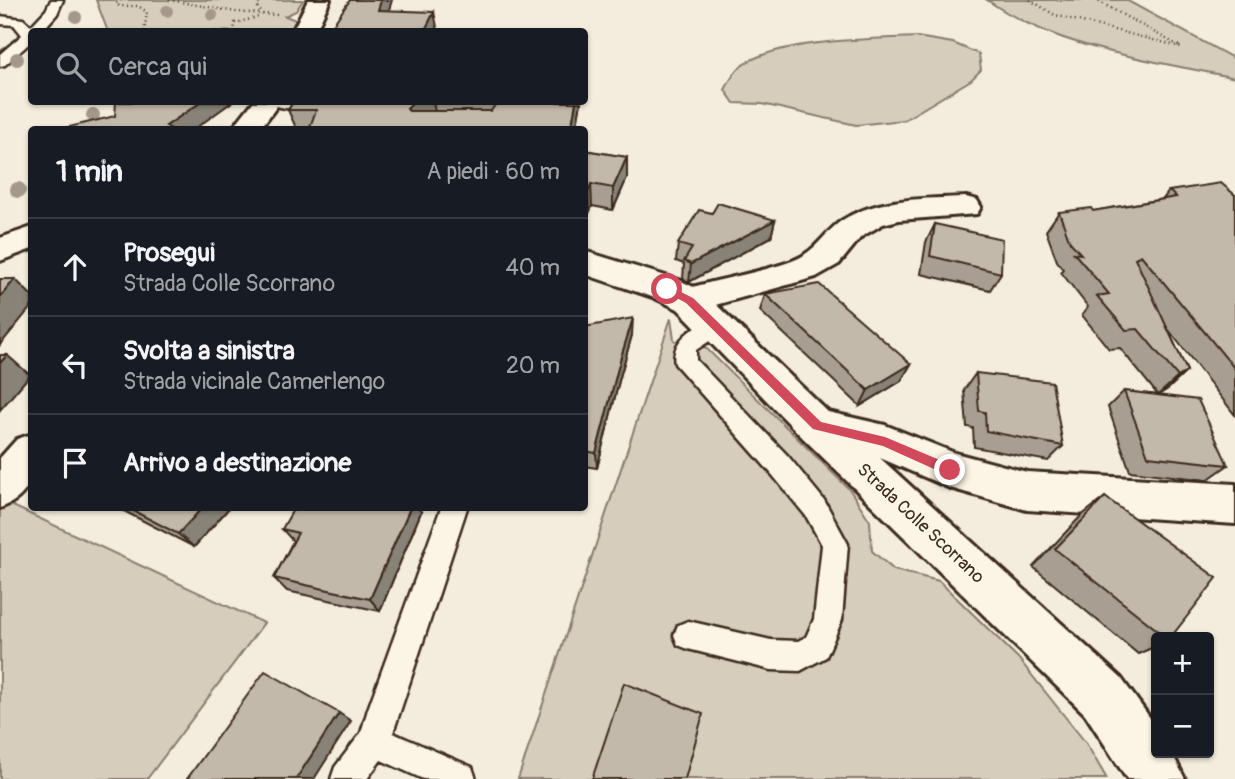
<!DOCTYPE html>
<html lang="it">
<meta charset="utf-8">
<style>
body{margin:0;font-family:Pangolin,sans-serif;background:#20242c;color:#f1f3f6}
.controls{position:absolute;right:21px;bottom:21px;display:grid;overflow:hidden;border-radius:7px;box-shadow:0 2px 5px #0004}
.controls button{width:63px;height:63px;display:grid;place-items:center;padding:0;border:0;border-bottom:2px solid #363941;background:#171b24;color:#f1f3f6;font:35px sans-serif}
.stop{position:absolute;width:21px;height:21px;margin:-16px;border:5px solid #d1495b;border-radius:50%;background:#fff}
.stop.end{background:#d1495b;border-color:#fff;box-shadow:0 2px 7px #0008}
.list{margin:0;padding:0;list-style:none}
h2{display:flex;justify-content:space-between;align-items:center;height:91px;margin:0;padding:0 28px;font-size:30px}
h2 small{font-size:23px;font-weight:400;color:#9ea1a6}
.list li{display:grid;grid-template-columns:46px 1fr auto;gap:21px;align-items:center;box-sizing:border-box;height:98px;padding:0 28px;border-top:2px solid #363941}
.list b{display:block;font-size:26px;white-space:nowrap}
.list p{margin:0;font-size:23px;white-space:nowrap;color:#9ea1a6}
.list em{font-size:23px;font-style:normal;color:#9ea1a6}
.icon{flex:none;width:38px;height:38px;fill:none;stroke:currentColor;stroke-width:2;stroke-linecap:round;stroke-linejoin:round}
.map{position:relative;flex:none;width:1235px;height:779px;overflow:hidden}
.search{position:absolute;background:#171b24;box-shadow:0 2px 5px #0004;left:28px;top:28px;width:560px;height:77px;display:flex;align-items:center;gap:18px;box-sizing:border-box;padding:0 24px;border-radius:7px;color:#9ea1a6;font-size:26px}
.panel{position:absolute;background:#171b24;box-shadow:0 2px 5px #0004;left:28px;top:126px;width:560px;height:385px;border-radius:7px}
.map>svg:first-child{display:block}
.green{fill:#d6cdbd;stroke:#887c6e;stroke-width:2}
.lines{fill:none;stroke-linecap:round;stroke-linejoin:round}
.lane-casing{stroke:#3b2a1e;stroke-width:5}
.street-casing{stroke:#3b2a1e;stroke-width:6}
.secondary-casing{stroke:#3b2a1e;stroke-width:6}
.path{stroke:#3b2a1e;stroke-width:2.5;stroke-dasharray:1 3.5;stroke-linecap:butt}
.lane{fill:#fcf5e5;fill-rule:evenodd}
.street{fill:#fcf5e5;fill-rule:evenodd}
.secondary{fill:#fcf5e5;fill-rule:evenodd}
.tree{fill:#a4988a}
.wall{fill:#a89f92;stroke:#3b2a1e;stroke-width:2}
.shaded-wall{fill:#888277;stroke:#3b2a1e;stroke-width:2}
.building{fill:#c3b9aa;stroke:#3b2a1e;stroke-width:2}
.route{fill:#d1495b}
.labels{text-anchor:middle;stroke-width:7;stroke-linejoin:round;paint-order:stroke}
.street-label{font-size:18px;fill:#3b2a1e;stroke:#fcf5e5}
</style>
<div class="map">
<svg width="1235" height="779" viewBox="0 0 1235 779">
<rect width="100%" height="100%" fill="#f4eddd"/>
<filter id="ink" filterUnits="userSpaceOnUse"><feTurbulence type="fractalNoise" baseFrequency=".0143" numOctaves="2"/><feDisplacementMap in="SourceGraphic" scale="14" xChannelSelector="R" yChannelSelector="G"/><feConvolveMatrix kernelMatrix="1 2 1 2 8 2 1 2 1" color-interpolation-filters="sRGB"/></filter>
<g filter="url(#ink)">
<path class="green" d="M96,0H303L296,11L285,16L296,20L290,31L108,32Z
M987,0H1126L1235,59V78C1153,60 1058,50 987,0Z
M917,37L953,43L979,54L981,70L971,80L904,120L856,125L762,104L734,103L725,90C730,79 735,70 744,64C782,39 872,39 917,37Z
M671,318L674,340L687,345L702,344L850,490L870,521L872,551L894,570L939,581L1018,658L1086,743L1107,779H518Z
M0,500L264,623L147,779H0Z"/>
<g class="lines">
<g class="lane-casing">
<path id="lane" d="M51,0H63L57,14L41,32H32V41L5,65L0,66V54L22,35L14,25L0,24V16L23,19L31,26L46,10Z
M267,102H321L328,106C320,113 275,109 267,102Z
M716,318L723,320L727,326L723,332L696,350V360L788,456L824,500L848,544L842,620L826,657L800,671L771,670L688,649L678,645L674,635L678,625L688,621L771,640L798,641L806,637L814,619L822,545L806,516L770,472L675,364C670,340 695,325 716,318Z
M441,508H467L393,733L472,767L476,779H423L381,760L367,779H331L335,767L361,733L368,709Z"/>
</g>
<g class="street-casing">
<path id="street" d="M966,197L977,200L981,207L977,214L899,220L883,224L861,237L839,264L816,277L690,312L678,309L673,300L678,291C715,280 755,274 792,261C816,252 823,234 841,221C878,197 924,199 966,197Z
M32,434C32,468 38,494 0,508V458L17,439Z"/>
</g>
<g class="secondary-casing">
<path id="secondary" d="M308,0H330L315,32H292Z
M253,102H280L259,130H231Z
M32,227V249L0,261V238Z
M584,251L679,280L702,291L828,412L885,425L955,453L1027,472L1235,484V524L1027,510L950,488L880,458L1121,678L1156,726V753H1172L1185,779H1127L1085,714L803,438L678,309L655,298L584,274Z"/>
</g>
<path class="path" d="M121,0L116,3L119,6H138L147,12L144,32
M169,0L236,12L278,15
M262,0L257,6L263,15
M1030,0L1055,15L1181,47L1096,0
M234,32L235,23L259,17"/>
<use href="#lane" class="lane"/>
<use href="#street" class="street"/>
<use href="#secondary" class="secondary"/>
</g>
<g class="tree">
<circle cx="167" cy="11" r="6"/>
<circle cx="212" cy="15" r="6"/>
<circle cx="76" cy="17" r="6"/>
<circle cx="17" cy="59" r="7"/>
<circle cx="93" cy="115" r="7"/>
<circle cx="18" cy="190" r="8"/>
</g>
<path class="wall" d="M293,102H581L576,130H297L288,110Z
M584,150L627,157V178L613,210L592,206L589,213L584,212Z
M1169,191L1235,195V415L1168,329L1187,371L1168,389L1158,395L1228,465L1207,480L1130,471L1108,407L1124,391L1158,395L1120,348L1109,349L1082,315L1088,307L1061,272L1063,269L1057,261L1046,231L1059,212L1093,211L1163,199Z
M712,213L775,220L771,237L689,282L683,279L684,264L676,261L678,244Z
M935,224L1001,273L990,290L921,274L926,242Z
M765,294L911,364L901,381L860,406L760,311Z
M584,327L632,335L620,377L597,468L584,466Z
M976,373L1063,446L1048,461L974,447L973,428L967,427L964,390Z
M1105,497L1171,637H1156V646L1138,654L1033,567L1081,516Z
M118,508H229L194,547Z
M421,512L380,611L287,591L274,578L293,541L282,529Z"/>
<path class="shaded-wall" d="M381,0H392L383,30L378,10Z
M434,12L438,32H424Z
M201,102H232L193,130H168L166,126Z
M413,102H433L436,116L419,122L407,109Z
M576,102H581L576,130H571Z
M627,157V178L613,210V188Z
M591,184L592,206L589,213L588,192Z
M775,220L771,237L689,282L691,264Z
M15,279L32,296V306L0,345V297Z
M633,318L632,335L620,377L597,468L596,453L620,360Z
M7,355L30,375L0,410V363Z
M911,364L901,381L860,406L868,390Z
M1187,371L1168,389L1158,395L1178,377Z
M202,508H229L194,547L178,534Z
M410,508H419L421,512L380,611L370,599Z
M339,713L351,721L314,779H296Z"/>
<path class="building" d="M350,0H381L378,10L434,12L424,32H328Z
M116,102H201L166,126L173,130H57L115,116Z
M293,102H413L407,109L409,111H491L497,102H496H576L571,130H309L316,110H288Z
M584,150L627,157L613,188L591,184L588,192L584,191Z
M1221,183L1235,195V369L1141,255L1135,258L1187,371L1178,377L1138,329L1126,330L1097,296L1109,294L1074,253L1081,254L1070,242L1059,212L1091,208L1093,211L1176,197L1169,191Z
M718,203L775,220L691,264L684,261L692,248L678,244L699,210L712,213Z
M935,224L1002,239L1001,273L930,256Z
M0,279H15L0,297Z
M819,284L911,364L868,390L765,294Z
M633,318L620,360L596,453L584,451V327Z
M0,355H7L0,363Z
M976,373L1052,382L1063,446L986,431L985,412L979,411Z
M1124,391L1198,400L1228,465L1148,456Z
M1105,497L1217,578L1171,637H1166L1055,549Z
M128,508H202L178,534Z
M294,508H410L370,599L274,578L298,533L282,529Z
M265,671L339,713L296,779H187Z
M624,683L703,714L685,779H592Z"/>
</g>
<path class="route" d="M667,285L693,298L821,422L885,437L954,466V474H945L883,446L813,429L686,303L664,291V286Z"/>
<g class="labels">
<g class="street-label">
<text transform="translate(921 523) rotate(43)" y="6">Strada Colle Scorrano</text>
</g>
</g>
</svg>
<div class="controls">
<button>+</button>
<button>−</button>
</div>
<div class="stop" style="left:667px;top:289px"></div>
<div class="stop end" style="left:950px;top:470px"></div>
<div class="search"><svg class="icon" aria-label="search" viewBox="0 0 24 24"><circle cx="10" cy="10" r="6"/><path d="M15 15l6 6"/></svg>Cerca qui</div>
<section class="panel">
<h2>1 min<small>A piedi · 60 m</small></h2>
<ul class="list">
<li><svg class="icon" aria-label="ahead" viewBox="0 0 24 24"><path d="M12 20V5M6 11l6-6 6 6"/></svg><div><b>Prosegui</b><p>Strada Colle Scorrano</p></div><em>40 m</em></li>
<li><svg class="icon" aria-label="left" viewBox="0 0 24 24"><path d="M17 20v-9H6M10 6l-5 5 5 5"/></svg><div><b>Svolta a sinistra</b><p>Strada vicinale Camerlengo</p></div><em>20 m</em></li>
<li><svg class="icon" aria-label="arrive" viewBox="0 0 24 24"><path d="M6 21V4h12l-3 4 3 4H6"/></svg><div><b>Arrivo a destinazione</b></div></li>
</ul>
</section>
</div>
